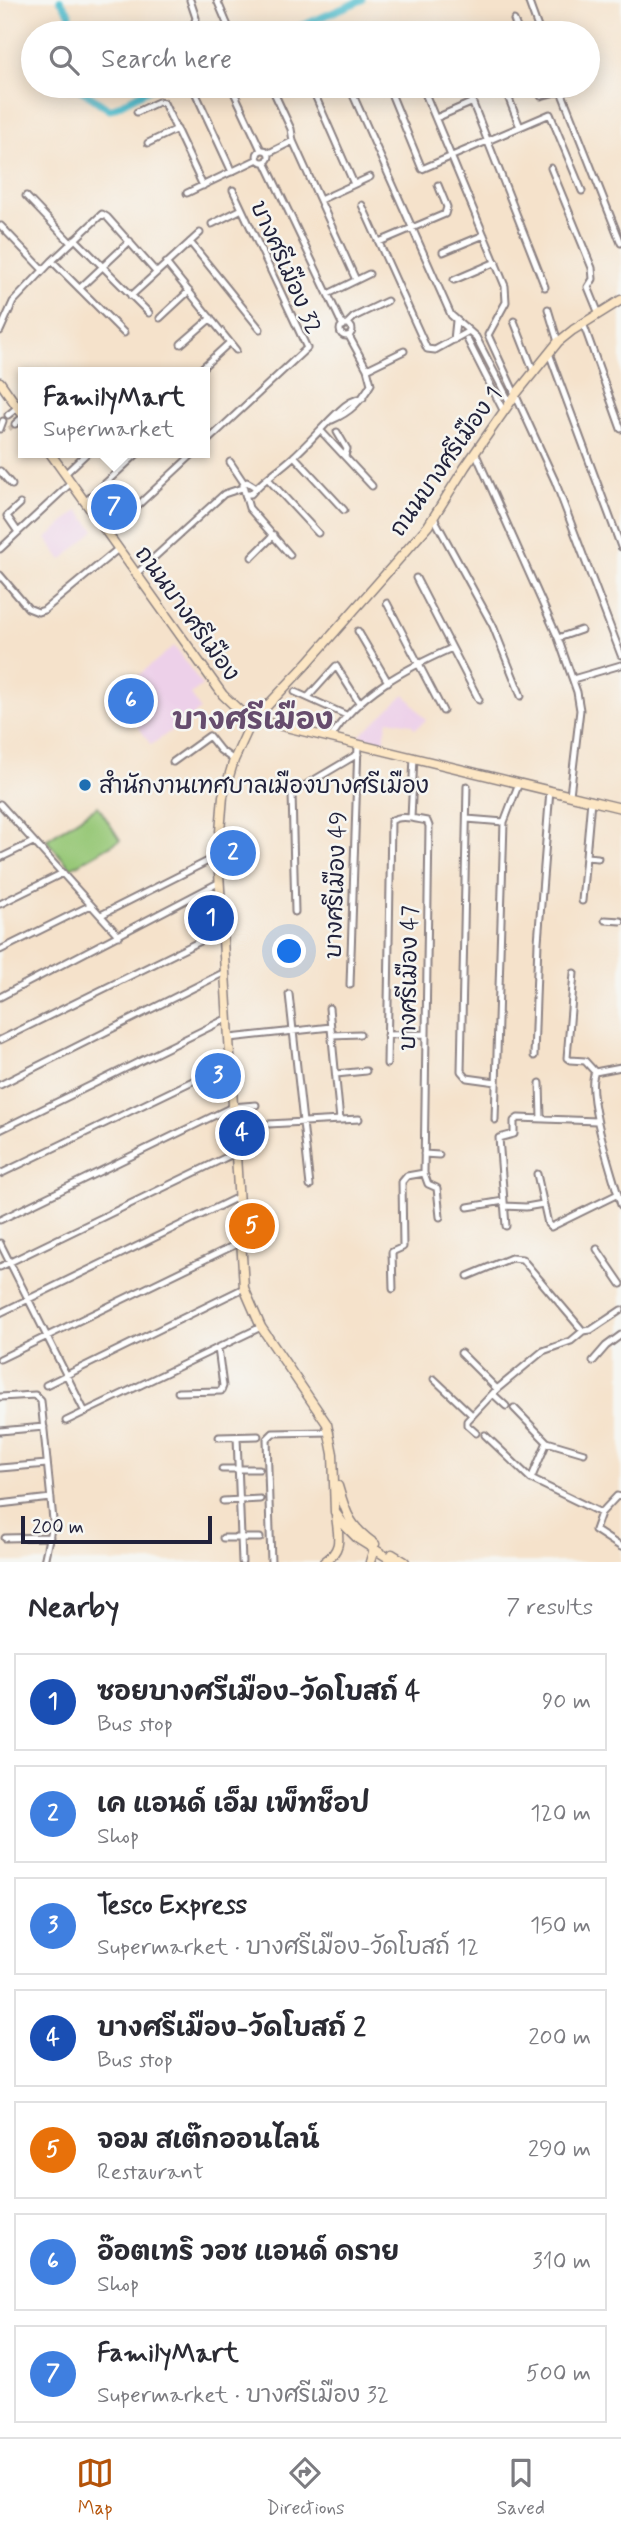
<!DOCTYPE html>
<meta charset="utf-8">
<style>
body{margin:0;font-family:Mynerve,"Playpen Sans Thai",sans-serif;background:#f2f2f3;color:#2b2b33}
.scale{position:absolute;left:21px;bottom:18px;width:191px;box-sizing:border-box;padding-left:7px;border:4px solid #22223b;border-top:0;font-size:19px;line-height:24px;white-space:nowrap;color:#22223b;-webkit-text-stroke:5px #f6f6f2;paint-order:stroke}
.you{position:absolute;left:290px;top:952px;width:24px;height:24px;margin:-18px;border:5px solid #fff;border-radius:50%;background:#1a73e8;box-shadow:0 0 0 10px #1a73e833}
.badge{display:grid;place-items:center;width:46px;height:46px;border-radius:50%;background:#b45309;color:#fff;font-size:23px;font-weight:700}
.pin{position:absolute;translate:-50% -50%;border:4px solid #fff;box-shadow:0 2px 7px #0006}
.popup{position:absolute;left:18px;top:367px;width:192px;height:91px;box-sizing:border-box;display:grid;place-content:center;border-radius:0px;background:#fff;filter:drop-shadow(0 2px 5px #0005);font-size:23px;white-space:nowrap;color:#7c7c81}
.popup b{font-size:26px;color:#2b2b33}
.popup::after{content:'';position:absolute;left:50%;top:100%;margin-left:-14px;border:14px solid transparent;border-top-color:#fff}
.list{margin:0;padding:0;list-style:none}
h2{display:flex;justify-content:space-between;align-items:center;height:91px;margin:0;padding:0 28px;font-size:30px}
h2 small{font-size:23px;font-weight:400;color:#7c7c81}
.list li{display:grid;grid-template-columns:46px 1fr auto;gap:21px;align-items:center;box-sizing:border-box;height:98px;margin:0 14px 14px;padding:0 14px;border:2px solid #e1e1e2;border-radius:0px}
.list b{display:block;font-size:26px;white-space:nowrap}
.list p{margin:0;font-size:23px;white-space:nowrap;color:#7c7c81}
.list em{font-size:23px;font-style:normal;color:#7c7c81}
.icon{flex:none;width:38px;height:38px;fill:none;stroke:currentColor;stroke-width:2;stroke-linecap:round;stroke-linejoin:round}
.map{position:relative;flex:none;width:621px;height:1562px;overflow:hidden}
.search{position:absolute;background:#fff;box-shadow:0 4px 18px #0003;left:21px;right:21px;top:21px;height:77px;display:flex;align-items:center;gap:18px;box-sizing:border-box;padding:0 24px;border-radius:38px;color:#7c7c81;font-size:26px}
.sheet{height:875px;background:#fff}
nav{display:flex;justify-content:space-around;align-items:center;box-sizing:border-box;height:98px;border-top:2px solid #e1e1e2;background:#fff;font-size:19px;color:#7c7c81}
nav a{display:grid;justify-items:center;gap:4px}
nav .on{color:#b45309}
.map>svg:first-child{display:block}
.built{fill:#edd0e9}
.green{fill:#96c776;stroke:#5c7458;stroke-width:2}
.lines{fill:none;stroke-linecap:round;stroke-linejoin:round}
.canal{stroke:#53bece;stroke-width:7}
.street-tunnel{stroke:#cbbcae;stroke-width:5;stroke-dasharray:5 2.5;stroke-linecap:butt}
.street-casing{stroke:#8c8283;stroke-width:9}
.secondary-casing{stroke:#8c8283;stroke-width:11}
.street{stroke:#fff;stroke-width:5}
.secondary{stroke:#fce6c4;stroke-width:8}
.poi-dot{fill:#1f6fb2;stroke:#f6f6f2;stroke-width:2.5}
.labels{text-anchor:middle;stroke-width:5;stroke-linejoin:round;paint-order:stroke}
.street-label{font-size:23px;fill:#22223b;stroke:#f6f6f2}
.poi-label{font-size:23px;fill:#22223b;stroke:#f6f6f2;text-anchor:start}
.district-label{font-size:30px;font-weight:bold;fill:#664c6d;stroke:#f6f6f2}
</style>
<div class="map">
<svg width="621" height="1562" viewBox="0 0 621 1562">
<rect width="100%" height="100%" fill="#f6f6f2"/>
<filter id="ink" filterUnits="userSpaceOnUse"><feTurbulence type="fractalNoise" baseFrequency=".0143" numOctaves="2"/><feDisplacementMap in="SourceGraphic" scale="14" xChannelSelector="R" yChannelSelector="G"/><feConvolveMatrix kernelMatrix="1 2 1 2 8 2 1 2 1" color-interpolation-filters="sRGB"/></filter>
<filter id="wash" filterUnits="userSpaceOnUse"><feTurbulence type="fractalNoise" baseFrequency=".00686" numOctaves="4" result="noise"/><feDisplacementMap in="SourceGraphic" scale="28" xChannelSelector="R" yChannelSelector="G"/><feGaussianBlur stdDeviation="1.57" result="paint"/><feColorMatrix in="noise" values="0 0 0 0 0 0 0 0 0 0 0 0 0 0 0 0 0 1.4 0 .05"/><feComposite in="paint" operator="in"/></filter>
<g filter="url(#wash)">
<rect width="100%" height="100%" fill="#f5e2cb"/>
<path class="built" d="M78,510L95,530L62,560L46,539Z
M174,646L202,685L191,694L200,710L151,745L116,694Z
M405,694L426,720L415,729L411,724L388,720L383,742L359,736Z"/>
<path class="green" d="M98,806L120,840L71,868L46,840Z"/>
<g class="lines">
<path class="canal" d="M60,0L70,14L64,33
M293,33L301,26L362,0
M75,86L110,110L155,86"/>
</g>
</g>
<g filter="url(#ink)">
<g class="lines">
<path class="street-tunnel" d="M9,429L15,424"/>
<g class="street-casing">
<path id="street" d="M190,0L196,18L191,33
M217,0L231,33
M528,0L540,33
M514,20L519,33
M324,30L326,33
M231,86L261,150
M271,86L291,129L293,141L356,280
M311,86L354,184
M349,86L451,315L476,337L510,403
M388,86L422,169L550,114L582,191
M422,86L505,286L506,302L488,335L555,481L621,655
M466,86L545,287
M504,86L520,127
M537,86L541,96L560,91
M559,86L621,243
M196,94L232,172
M137,112L158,102L164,103L203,186
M436,118L473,102
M148,143L177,129
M257 156a6 6 0 1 1 12 0a6 6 0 1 1-12 0Z
M269,153L293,141
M265,162L343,326
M551,168L592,268L593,279L588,287L599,314
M187,193L258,159
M26,196L71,243
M320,200L370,177
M362,205L427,349L435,350L469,331
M212,224L242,209
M1,226L43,270
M75,239L149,313
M190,242L260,329
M379,242L445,214L447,207L438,185
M443,252L484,235
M52,261L124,333
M166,263L236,350
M454,280L496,262
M80,288L130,241
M328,294L369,274
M131,296L200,233
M548,309L558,342
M160,318L189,291
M514,321L534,372
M583,323L621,429
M347,324L354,317L387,301
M340 330a6 6 0 1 1 12 0a6 6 0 1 1-12 0Z
M0,331L13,302L52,261L102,214L107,217L156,272
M467,339L504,412
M454,340L456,321
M181,344L211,318
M549,353L621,547
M203,367L229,343
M367,369L404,351
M8,415L18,407
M332,420C351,412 361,401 371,384L367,369L349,336
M15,424L23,417
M0,429L3,421
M321,431L372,486
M337,432L347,449L345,456
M205,443L307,348L233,190
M475,452L558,638L577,692L580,710L570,795
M112,453L124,466
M294,456L344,510
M230,462L244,483
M0,471L12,485
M65,474L87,453
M268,479L318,533
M255,487L247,482L243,485L245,494H251C261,481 279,470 292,458C309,443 323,426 339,411C345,405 354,399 363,398
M245,494L249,508L290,555
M85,502L138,453
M434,518L493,626L521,696
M18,532L7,516L20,504
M107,534L194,453
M0,549L71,483
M252,557L274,535
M136,574L224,494L242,488
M0,575L28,608L38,612L44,610L118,549
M416,578L479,700
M387,603L443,711
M358,631L388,682
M558,638L581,630
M573,679L621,665
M295,692L346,715
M308,697L336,666L360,704
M331,738C356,694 407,668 452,648
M173,762L209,736L220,750L234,760
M467,786L461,1071L467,1078L496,1082
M0,804L119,936
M411,818L414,757
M467,819L504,822
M586,857L598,858
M0,858L33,842
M582,901L591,800
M0,904L63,873
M295,912L292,793L358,754
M101,915L218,856
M605,920L621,921
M0,950L91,905
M574,973L567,1058L570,1060L585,1061L595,1072
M350,985L358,744
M289,994L310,1186
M0,997L220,882
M329,1008L340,1120
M332,1035L360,1034
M387,1035L424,1034
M230,1038L331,1027
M0,1040L223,930
M534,1056L538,942L550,790
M387,1064L391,821C400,814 415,819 427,821L429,826L424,1173L407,1176L402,1182L403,1247L392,1252L393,1289
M595,1072C584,1092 614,1180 621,1205
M595,1072L621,1067
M336,1074L366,1071
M540,1083L541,1119
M0,1085L225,972
M495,1120L504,822L519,783
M234,1126L359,1119
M0,1130L228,1018
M424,1154L439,1155
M424,1173L428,1184L437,1188L440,1217
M0,1174L230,1063
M537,1174L548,1224L551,1227L618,1194
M504,1206L526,1207L543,1204
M468,1207L504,1201
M0,1220L232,1107L256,1105
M506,1226L499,1138L514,1134V1121L518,1118L597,1121
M0,1243L85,1412
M597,1249L621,1284
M0,1267L235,1153
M468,1276L511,1258L522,1259L583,1331
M0,1313L238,1197
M461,1353L497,1389
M0,1359L241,1242
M593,1361L606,1346L621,1335
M434,1379L472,1415
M46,1385L244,1288
M178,1392L221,1391L223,1386L218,1348
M493,1394L506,1406
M0,1397L35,1395L41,1401L53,1520L44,1562
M514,1408L547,1442L584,1453
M66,1421L261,1327
M0,1431L44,1427
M476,1433L467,1425V1421L497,1389L543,1351L571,1341L583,1331L591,1330L621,1310
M485,1435L531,1479L601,1513
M219,1437L258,1436
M237,1437L242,1562
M0,1468L47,1464
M222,1469H259
M531,1479L547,1442
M621,1497L617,1496L601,1513L595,1530L621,1547
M223,1501L260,1499
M0,1504L51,1498
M5,1538L50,1537
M223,1538H260
M271,1562L267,1439L273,1433L330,1432"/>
</g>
<g class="secondary-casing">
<path id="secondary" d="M0,382L23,415
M50,453L223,695L241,712L261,721L621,808
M338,1486C346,1514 350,1527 375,1544
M392,1554L405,1562
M324,1562C344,1549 338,1536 336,1515
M370,1562L374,1549
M395,1562L358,1539L346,1527L335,1512L333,1454L327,1424L261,1327L244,1288L218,856L223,796L234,760L251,723L303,668L428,526L465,467L516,394L558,342L573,330L621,300"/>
</g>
<use href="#street" class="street"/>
<use href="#secondary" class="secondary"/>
</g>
</g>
<circle class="poi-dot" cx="85" cy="785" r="7"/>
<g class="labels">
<g class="street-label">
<text transform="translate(287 267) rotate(66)" y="8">บางศรีเมือง 32</text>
<text transform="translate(445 461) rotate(-55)" y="8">ถนนบางศรีเมือง 1</text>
<text transform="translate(188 613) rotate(54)" y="8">ถนนบางศรีเมือง</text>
<text transform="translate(335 885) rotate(-88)" y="8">บางศรีเมือง 49</text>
<text transform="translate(408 978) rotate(-89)" y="8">บางศรีเมือง 47</text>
</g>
<g class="poi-label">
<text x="99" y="793">สำนักงานเทศบาลเมืองบางศรีเมือง</text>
</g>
<g class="district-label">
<text x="253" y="729">บางศรีเมือง</text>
</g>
</g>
</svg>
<div class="scale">200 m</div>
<div class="you"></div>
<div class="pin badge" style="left:211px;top:918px;background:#1a4fb4">1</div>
<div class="pin badge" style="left:233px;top:853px;background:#3f7fe0">2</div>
<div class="pin badge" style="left:218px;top:1076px;background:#3f7fe0">3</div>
<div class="pin badge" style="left:242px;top:1133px;background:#1a4fb4">4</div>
<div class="pin badge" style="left:252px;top:1226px;background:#e8710a">5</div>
<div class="pin badge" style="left:131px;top:701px;background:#3f7fe0">6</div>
<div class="pin badge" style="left:114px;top:507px;background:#3f7fe0">7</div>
<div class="popup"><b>FamilyMart</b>Supermarket</div>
<div class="search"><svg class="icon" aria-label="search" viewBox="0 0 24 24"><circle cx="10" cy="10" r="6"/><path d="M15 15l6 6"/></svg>Search here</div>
</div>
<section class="sheet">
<h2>Nearby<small>7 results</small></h2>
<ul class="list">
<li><span class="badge" style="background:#1a4fb4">1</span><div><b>ซอยบางศรีเมือง-วัดโบสถ์ 4</b><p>Bus stop</p></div><em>90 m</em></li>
<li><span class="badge" style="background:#3f7fe0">2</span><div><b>เค แอนด์ เอ็ม เพ็ทช็อป</b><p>Shop</p></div><em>120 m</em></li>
<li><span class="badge" style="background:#3f7fe0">3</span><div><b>Tesco Express</b><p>Supermarket · บางศรีเมือง-วัดโบสถ์ 12</p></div><em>150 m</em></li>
<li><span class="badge" style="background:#1a4fb4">4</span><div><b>บางศรีเมือง-วัดโบสถ์ 2</b><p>Bus stop</p></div><em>200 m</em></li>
<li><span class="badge" style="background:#e8710a">5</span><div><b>จอม สเต๊กออนไลน์</b><p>Restaurant</p></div><em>290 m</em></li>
<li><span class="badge" style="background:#3f7fe0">6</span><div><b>อ๊อตเทริ วอช แอนด์ ดราย</b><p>Shop</p></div><em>310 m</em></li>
<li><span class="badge" style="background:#3f7fe0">7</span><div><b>FamilyMart</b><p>Supermarket · บางศรีเมือง 32</p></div><em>500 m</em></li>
</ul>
</section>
<nav>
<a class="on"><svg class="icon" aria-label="map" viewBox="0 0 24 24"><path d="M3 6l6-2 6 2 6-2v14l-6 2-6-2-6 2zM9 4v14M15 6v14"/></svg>Map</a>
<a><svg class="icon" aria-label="directions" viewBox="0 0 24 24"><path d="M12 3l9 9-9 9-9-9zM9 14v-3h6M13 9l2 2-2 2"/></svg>Directions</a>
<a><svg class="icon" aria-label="saved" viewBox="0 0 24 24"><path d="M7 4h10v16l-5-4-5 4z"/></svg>Saved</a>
</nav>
